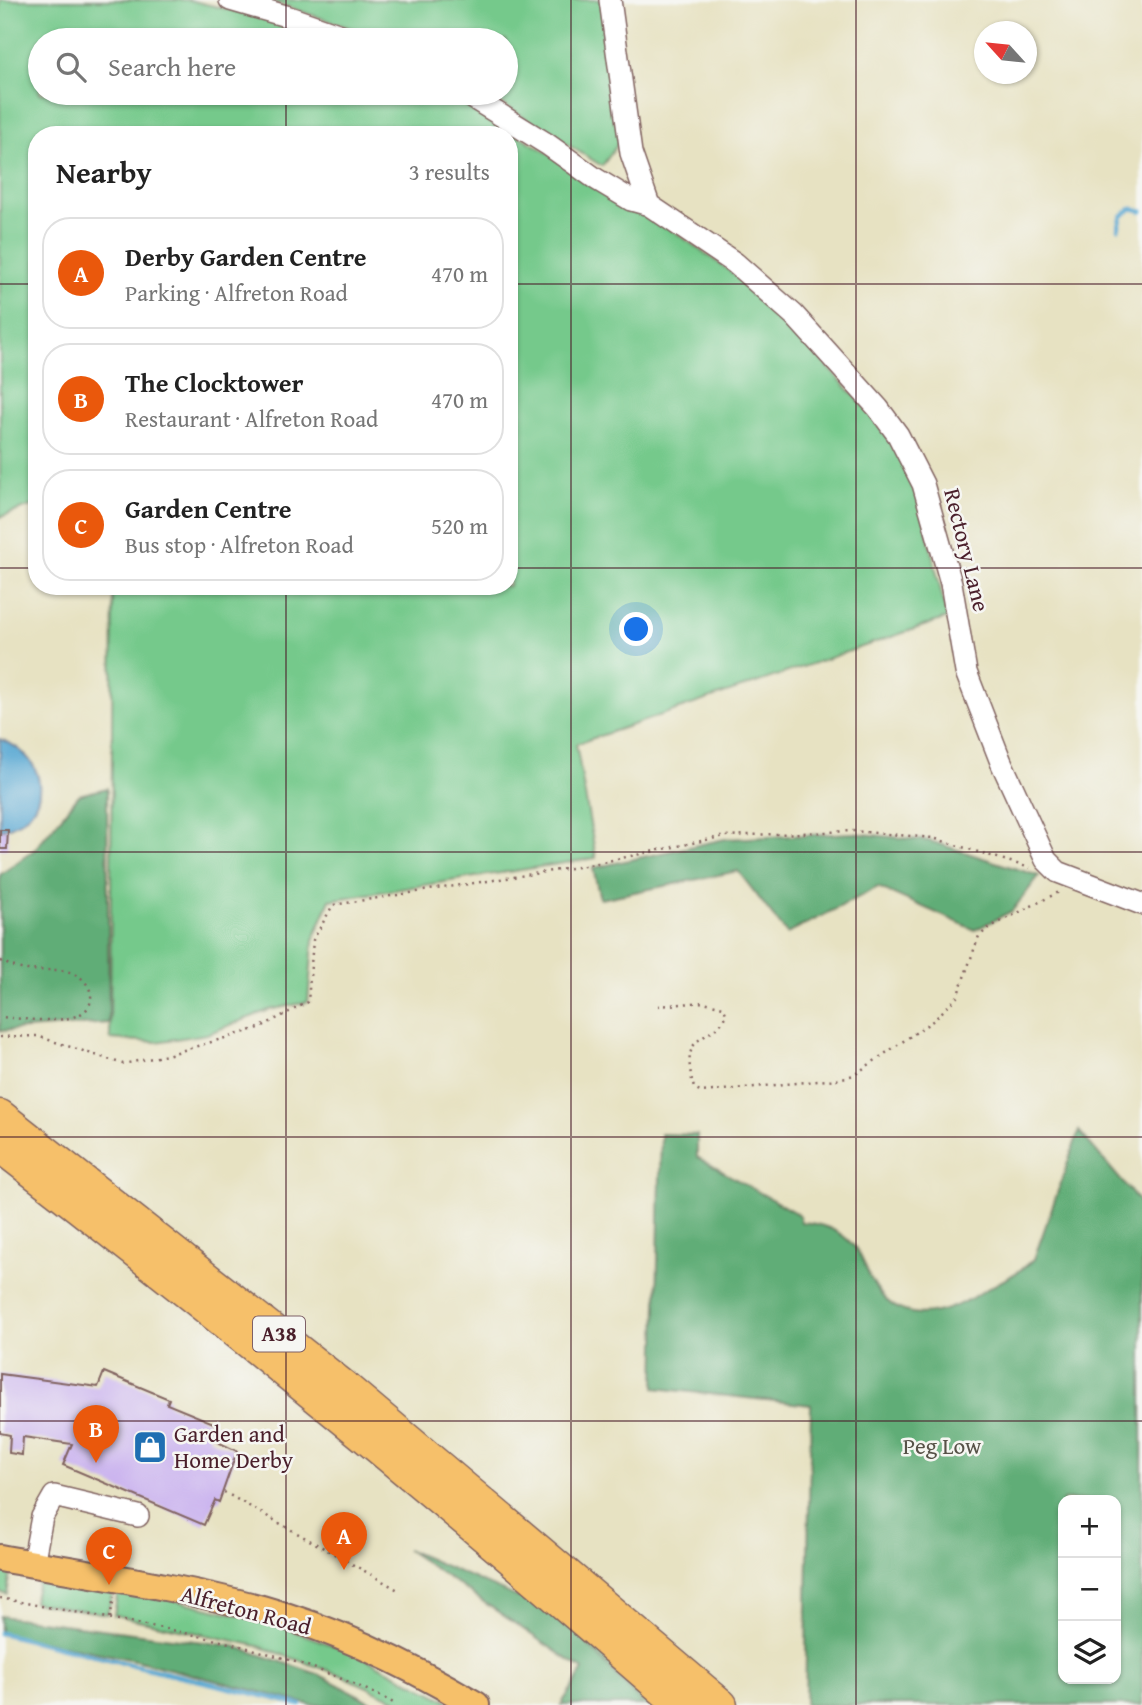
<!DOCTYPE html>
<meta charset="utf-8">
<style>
body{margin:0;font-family:"Gentium Book Plus",serif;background:#f2f2f2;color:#222}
.controls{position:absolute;right:21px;bottom:21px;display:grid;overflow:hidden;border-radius:14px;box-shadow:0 2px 5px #0004}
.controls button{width:63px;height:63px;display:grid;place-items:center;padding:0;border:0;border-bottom:2px solid #e0e0e0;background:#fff;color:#222;font:35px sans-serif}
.compass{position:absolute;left:974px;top:21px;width:63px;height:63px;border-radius:50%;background:#fff;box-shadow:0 2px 5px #0004;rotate:297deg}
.you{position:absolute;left:637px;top:630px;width:24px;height:24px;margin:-18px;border:5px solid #fff;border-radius:50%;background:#1a73e8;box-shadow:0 0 0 10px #1a73e833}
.badge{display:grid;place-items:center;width:46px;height:46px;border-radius:50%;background:#ea580c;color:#fff;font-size:23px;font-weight:700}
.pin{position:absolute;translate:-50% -58px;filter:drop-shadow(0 2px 4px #0008)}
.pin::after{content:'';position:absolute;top:37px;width:24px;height:21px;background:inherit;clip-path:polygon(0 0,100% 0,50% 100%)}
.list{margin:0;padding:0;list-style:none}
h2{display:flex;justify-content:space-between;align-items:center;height:91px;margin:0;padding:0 28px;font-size:30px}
h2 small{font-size:23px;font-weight:400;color:#767676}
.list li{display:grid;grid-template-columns:46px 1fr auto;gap:21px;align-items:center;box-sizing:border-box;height:112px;margin:0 14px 14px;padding:0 14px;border:2px solid #e0e0e0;border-radius:28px}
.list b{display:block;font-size:26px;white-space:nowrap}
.list p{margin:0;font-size:23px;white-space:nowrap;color:#767676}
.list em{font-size:23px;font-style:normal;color:#767676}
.icon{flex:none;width:38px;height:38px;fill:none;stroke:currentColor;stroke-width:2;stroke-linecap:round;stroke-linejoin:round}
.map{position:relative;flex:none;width:1142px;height:1705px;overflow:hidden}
.search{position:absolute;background:#fff;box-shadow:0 2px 5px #0004;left:28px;top:28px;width:490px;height:77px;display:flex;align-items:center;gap:18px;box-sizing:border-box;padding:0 24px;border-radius:38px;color:#767676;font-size:26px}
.panel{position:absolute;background:#fff;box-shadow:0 2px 5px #0004;left:28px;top:126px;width:490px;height:469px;border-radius:28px}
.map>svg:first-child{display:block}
.green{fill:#75c98b;stroke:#60745b;stroke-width:2}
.forest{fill:#60ad77;stroke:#556651;stroke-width:2;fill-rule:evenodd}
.water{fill:#58a8d3;stroke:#51647f;stroke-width:2}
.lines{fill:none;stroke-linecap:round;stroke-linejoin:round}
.stream{stroke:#58a8d3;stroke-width:4.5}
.building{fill:#cbb4ef}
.minor-casing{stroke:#816360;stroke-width:24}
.major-casing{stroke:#816360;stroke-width:30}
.highway-casing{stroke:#816360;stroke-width:35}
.path{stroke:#816360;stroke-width:2.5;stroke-dasharray:2 5;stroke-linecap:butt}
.minor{stroke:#fff;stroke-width:21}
.major{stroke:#f6c06b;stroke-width:26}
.highway{stroke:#f6c06b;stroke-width:32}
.grid{fill:none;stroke:#4a1f2b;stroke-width:2;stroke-opacity:0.55}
.labels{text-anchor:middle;stroke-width:5;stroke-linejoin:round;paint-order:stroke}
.shield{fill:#f6f6f2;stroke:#7e6067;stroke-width:2}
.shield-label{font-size:21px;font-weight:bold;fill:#4a1f2b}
.street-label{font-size:23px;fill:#4a1f2b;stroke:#f6f6f2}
.poi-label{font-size:23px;fill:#4a1f2b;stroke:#f6f6f2;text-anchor:start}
.park-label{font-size:23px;fill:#575248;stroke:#f6f6f2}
</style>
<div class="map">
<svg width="1142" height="1705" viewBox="0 0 1142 1705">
<rect width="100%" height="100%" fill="#f6f6f2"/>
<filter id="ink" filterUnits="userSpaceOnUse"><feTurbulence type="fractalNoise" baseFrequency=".0143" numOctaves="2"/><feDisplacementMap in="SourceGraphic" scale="14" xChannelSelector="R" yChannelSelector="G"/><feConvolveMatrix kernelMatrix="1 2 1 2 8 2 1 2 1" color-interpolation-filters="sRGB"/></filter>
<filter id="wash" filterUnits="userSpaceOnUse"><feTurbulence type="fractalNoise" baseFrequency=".00686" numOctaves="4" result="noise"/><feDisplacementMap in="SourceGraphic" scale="28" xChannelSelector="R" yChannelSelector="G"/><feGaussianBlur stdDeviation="1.57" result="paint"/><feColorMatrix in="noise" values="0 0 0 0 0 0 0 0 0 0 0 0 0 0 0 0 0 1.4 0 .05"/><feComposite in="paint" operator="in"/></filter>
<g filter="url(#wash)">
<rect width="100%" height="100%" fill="#e7e2c2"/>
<path class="green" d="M0,0H189L264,18L333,40H40V93H448L648,213L741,279L805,342L910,456L947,618L576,744L596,858L330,900L313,940L308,1002L269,1010L207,1034L156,1042L110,1039L113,586H509V135H37V504L0,517Z
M268,0H603L621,140L602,166L485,93H506V40H386Z
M0,1566L12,1568L7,1594L0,1593Z
M40,1574L113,1592L107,1614L33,1602Z
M123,1588L265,1621L355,1653L455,1705H406L341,1675L258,1646L114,1615L118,1590Z
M563,1617L662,1705H643Z"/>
<path class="forest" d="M107,788L109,1023L0,1031V875L35,849L79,795Z
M853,833L930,841L1039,876L1012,911L975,930L878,887L787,934L738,871L600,899L593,868L725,839Z
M1079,1131L1142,1205V1705H805L811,1405L655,1388L661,1134L697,1135V1157L799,1215L801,1222C819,1223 837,1229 850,1242C861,1252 864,1266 871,1279C896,1328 940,1318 980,1293C998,1282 1019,1274 1034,1259ZM1063,1500H1116V1679H1063Z
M406,1549L563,1617L643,1705H561L583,1670Z
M0,1616L234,1646L318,1674L377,1705H311L135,1660L0,1633Z"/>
<path class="water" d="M0,739C51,758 54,817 0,830Z"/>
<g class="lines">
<path class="stream" d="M1118,229L1122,216L1132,208L1142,211
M0,1633L301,1705"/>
</g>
<g id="blocks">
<path class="building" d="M0,830H8L7,849H0Z
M104,1372L169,1399L167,1404L216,1424L209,1438L237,1451L219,1502L215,1500L204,1525L63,1465L72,1444L23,1437L22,1455L9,1453L10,1435L0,1433V1374L98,1387Z"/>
</g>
</g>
<g filter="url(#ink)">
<use href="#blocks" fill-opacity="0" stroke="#816360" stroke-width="2"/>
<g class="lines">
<g class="minor-casing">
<path id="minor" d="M230,0L286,16L355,40
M610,0L631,153L649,205
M465,93L547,144L596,179L631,200L649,205L735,263L794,315L878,408L898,435L923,484L951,583L966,672L1001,762L1046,860L1058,872L1142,904
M33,1564L42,1517L54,1496L138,1516"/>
</g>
<g class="major-casing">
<path id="major" d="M0,1558C87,1574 177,1586 262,1609C338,1630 409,1665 476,1705"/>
</g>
<g class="highway-casing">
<path id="highway" d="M0,1116L348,1390L721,1705
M0,1146C233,1325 460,1511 681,1705"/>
</g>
<path class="path" d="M0,961C7,964 14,967 21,969C39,973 58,966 75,974C83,978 90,986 91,995C94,1031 20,1018 0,1017
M658,1006L704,1002L723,1007L727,1015C709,1046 678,1029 694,1088L702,1092L838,1079L854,1075L934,1020L957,997L979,936L990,927L1061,891
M0,1037L37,1036L123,1064L167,1055L259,1028L308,1002L313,940L333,905L584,866L725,836L853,831L933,838L1030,868
M224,1492L400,1591
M0,1598C134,1625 275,1639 397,1705
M110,1618L114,1597"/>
<use href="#minor" class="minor"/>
<use href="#major" class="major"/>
<use href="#highway" class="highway"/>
</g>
</g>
<path class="grid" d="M286,0V40M571,0V1705M856,0V1705M286,93V135M0,284H37M509,284H1142M0,568H37M509,568H1142M286,586V1705M0,852H1142M0,1137H1142M0,1421H1142"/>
<defs>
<g id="shop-square" transform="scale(1.75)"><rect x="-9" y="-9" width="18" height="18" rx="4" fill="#1f6fb2" stroke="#f6f6f2"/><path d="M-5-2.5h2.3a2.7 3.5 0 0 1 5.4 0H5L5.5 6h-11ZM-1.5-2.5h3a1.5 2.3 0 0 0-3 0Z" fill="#fff"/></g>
</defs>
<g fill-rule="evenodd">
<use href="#shop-square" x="150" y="1447"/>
</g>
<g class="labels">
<rect class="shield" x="253" y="1316.5" width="52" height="35" rx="5"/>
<g class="shield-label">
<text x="279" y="1341">A38</text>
</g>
<g class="street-label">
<text transform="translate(967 550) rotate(76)" y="8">Rectory Lane</text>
<text transform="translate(246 1610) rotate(15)" y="8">Alfreton Road</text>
</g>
<g class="poi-label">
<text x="174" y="1442">Garden and<tspan x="174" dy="26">Home Derby</tspan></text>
</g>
<g class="park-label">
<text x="942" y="1454">Peg Low</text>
</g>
</g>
</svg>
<div class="controls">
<button>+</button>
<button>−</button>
<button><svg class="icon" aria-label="layers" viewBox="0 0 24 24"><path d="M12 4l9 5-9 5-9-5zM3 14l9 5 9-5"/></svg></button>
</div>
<svg class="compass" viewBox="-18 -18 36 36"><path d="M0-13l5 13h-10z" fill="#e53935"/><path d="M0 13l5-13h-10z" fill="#767676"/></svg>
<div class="you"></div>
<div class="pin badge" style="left:344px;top:1570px">A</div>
<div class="pin badge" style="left:96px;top:1463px">B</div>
<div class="pin badge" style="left:109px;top:1585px">C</div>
<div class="search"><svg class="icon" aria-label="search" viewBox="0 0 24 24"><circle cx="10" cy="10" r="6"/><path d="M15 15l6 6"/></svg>Search here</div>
<section class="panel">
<h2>Nearby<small>3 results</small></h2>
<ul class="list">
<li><span class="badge">A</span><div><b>Derby Garden Centre</b><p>Parking · Alfreton Road</p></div><em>470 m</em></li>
<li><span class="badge">B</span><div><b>The Clocktower</b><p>Restaurant · Alfreton Road</p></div><em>470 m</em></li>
<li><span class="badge">C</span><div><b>Garden Centre</b><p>Bus stop · Alfreton Road</p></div><em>520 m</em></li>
</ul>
</section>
</div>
